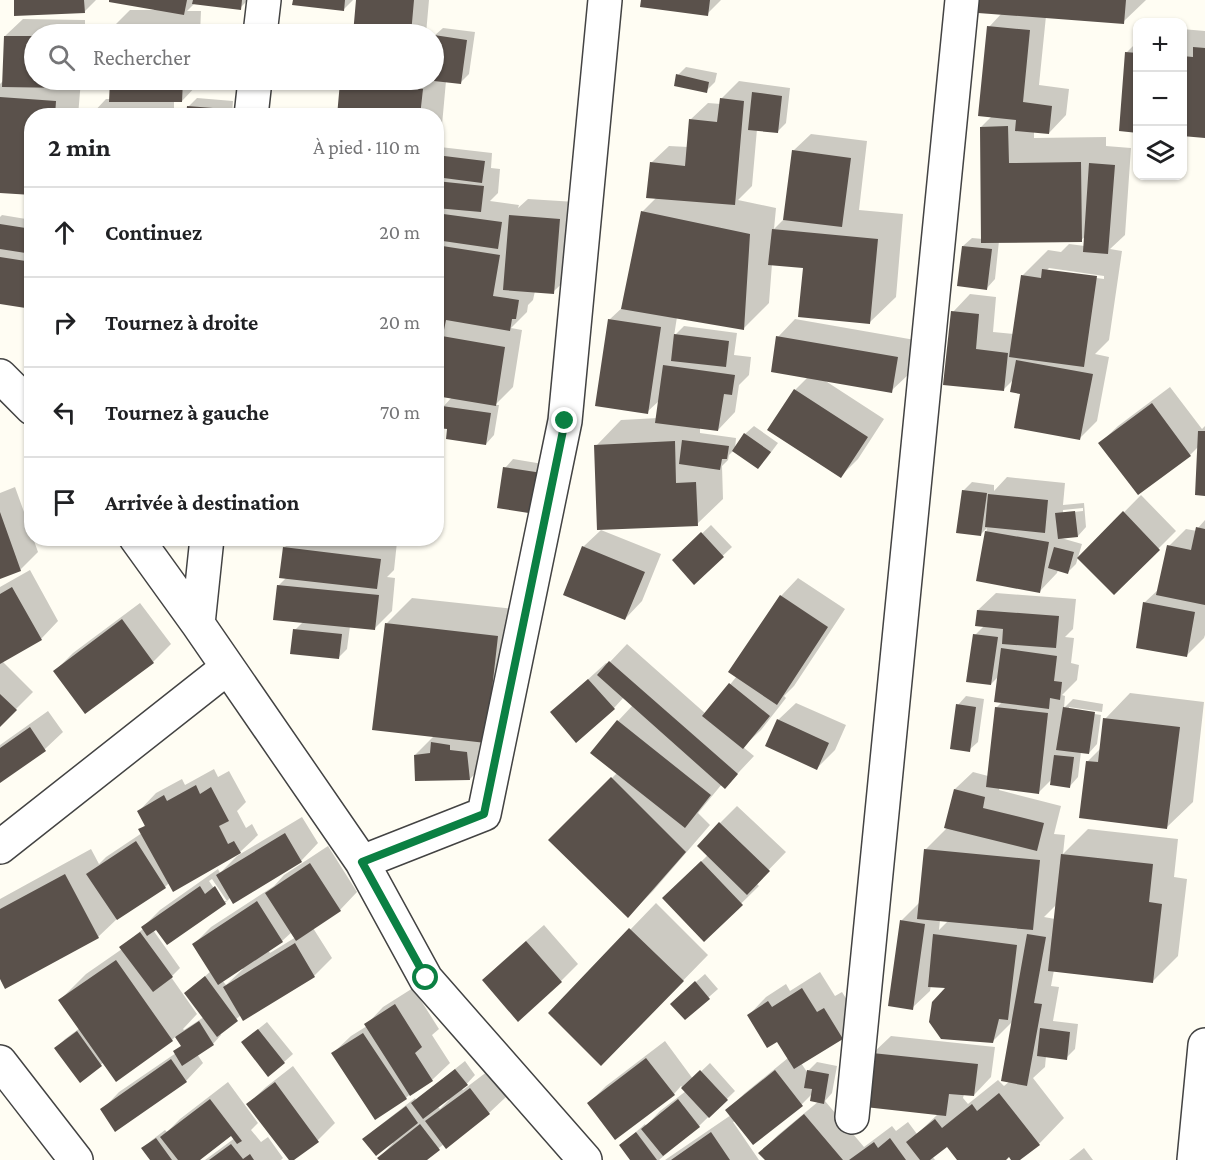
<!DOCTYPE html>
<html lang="fr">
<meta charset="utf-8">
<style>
body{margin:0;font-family:"Crimson Pro",serif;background:#f6f6f6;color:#202124}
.controls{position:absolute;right:18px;top:18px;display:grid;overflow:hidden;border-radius:12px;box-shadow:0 2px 4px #0004}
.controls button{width:54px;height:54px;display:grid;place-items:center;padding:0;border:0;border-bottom:2px solid #e0e0e0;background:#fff;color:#202124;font:30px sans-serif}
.stop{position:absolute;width:18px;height:18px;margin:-14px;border:4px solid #0b8043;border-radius:50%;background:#fff}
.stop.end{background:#0b8043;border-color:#fff;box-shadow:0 2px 6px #0008}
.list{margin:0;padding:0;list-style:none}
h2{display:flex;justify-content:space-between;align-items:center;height:78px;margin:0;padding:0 24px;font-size:26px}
h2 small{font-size:20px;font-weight:400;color:#757577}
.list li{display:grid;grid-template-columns:39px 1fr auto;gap:18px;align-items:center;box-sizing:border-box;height:90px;padding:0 24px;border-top:2px solid #e0e0e0}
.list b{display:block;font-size:22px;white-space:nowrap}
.list em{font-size:20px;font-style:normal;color:#757577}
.icon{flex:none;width:33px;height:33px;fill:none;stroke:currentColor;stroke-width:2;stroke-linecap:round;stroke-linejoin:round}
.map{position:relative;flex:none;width:1205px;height:1160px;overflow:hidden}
.search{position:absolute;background:#fff;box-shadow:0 2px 4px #0004;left:24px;top:24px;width:420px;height:66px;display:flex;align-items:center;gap:15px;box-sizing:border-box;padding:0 21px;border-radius:33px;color:#757577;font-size:22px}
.panel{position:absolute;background:#fff;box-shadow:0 2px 4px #0004;left:24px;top:108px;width:420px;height:438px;border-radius:24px}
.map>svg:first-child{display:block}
.shadow{fill:#0003;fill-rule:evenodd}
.building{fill:#5a514b}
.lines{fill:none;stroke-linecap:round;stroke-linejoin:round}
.minor-casing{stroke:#434343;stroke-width:36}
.minor{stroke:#fff;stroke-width:33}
.route{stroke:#0b8043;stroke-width:8}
</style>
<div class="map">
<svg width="1205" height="1160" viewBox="0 0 1205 1160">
<rect width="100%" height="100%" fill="#fffdf3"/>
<path class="shadow" d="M15,0H96L84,12Z
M111,0H248L240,8L195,3L187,11H201L200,34H112V28L130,10H154V9Z
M294,0H353L343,10Z
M358,0H429L426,34H355Z
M642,0H721L707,14Z
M980,0H1146L1123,22L1046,16L1039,85L1069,89L1066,115L1049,133L1034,131V138L1106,137V146L1131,148L1125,235L1110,249L1122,251L1109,340L1095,354L1109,357L1097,421L1080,438L1021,392L1014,379L1003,390L945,383L953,312L970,294L996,297L993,332L1014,334L1022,276L1048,250L1061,252L1069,244L1085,246L1086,236L1081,240L999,241L995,279L987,288L963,246L972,238L983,239L981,127L992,116L989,27L1002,13ZM1049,268L1104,276V279L1046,271Z
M23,19L85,20V34H34V80H81L78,116H32L0,191V84L4,80L5,36Z
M443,28L475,32L469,74L460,83L446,81L440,147L492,153L491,168L500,169L498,193L490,201L519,205L518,208L528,199L576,202L571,275L553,292L535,291L533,300L528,305L527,312L511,328L522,330L513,387L495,405H499L494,435L486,444L449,428L443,407L452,397L436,394V333L441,328H436V242L439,239H436V209L439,207L436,206V116H339L342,82L345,80H434V36Z
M1182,29L1205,31V136L1182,134Z
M1138,41V131L1126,53Z
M686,67L717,73L715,82L706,91L678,75Z
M111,80H199V83L182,101H174V116H90L106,99H111Z
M290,80H336L328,88L289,81Z
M739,81L790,88L786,123L777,132L757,129L752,186L738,200L776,208L774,229L784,219L793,151L811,134L867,141L859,210L903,214L896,297L870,322L805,267L772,264L769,303L743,329L677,317L674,336L684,326L737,333L734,355L751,357L749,375L739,385L735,412L718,430L700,427V433L736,438L735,449L745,434L754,426L778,443L766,459L758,467L734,450L729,455L728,460L722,466L723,499L697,524L596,446L621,420L658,418L660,400L647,412L609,320L624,306L643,211L657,197L651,163L669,146L688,147L690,120L708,103L721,104V99Z
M197,98L233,101L232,116H188V107Z
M2,215L32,220V307L0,302V217Z
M795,319L915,340L909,374L891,391L824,380L884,419L858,459L841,476L795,390L808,377L778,337Z
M1170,387L1202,429L1205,426V494L1199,446L1190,455L1138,493L1100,443L1118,426Z
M513,459L549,465L543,504L505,468Z
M1007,477L1065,483L1063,505L1084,503L1086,527L1078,536L1061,538L1082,544L1076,564L1068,572L1058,570L1057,573L1040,591L978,580L987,528L980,535L963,491L972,482L994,485V491ZM1083,508V511L1063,513V510Z
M15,487L32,534V538H33L38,552L20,570L0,577V493Z
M1141,495L1176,531L1114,593L1079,558Z
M1205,520V635L1204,638L1187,655L1144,603L1159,589L1169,546L1186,529L1197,531L1198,528Z
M711,525L732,547L694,583L674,560Z
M601,530L661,554L642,601L625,619L583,547Z
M294,538H372L397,542L394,570L387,577L395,578L392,611L374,629L350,626L347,649L338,658L295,630L303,622L278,586L287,577L284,548Z
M30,570L58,621L41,639L2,661L33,692L0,725V587Z
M798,578L845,609L794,686L784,696L786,698L761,730L743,747L754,756L725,787L722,784L698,813L710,825L653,891L628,916L550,840L617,773L618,721L633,705L624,697L614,708L552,712L606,663L608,664L627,644L706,714L737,676L781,596Z
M996,593L1076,599L1073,629L1065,637L1074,638L1071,663L1079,665L1077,680L1062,695L1065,696L1064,708L1073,699L1103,704L1102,712L1069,707V710L1101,715L1097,744L1089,753L1081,752L1078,777L1070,786L1053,778L1039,792L1000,787L999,790L1061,806L1054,834L1065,835L1063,854L1088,829L1178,839L1174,877L1187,879L1178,956L1153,981L1054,970L1051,986L1059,987L1053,1021L1078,1024L1075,1049L1066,1058L1046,1056L1045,1067L1033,1078L1064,1118L1039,1144L1018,1160H1013L1009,1155L1005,1160H959L947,1145L932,1156L935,1160H766L760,1153L778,1135L819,1101L813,1093L802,1104L733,1122L759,1160H665L731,1115L727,1110L745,1093L788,1058L778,1040L749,1015L766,997L786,984L790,991L820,972L835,996L842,992L860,1021L842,1038L801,1063L807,1072L817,1062L837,1066L832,1093L825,1101L864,1147L892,1126L896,1131L908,1122L917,1134L938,1114L873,1053L891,1036L995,1047L991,1077L974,1095L964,1094L963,1098L968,1104L998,1080L1004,1086L1010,1081L1013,1021L992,1042L948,987L931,985L930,991L912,1008L902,920L920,902L925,850L948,827L955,789L973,772L988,776L996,708L1002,702L999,676L991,684L975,635L984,626L978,610ZM1057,904L1055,919L1044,917ZM940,920H949L939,930Z
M412,598L523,610L487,761L470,779L415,755L435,735L387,623Z
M140,603L171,644L153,662L86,712L55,671L73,653Z
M1130,693L1204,702L1193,802L1167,827L1087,762L1101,748L1105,719Z
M966,696L984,699L978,742L969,750L958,705Z
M796,703L846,725L835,750L817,768L778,720Z
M48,711L63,732L45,749L0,781V745Z
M214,769L218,777L229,771L246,802L237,811L246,828L252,824L258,835L239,853L170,882L165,887L118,918L98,937L6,987L0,976V899L91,849L99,864L106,857L142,833L140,830L146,824L139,811L156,793L182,779L185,785Z
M737,806L786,852L756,883L759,886L704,940L682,880L708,855L720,823Z
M302,817L318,843L301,861L231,897L227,901L212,879L209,881L223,901H227L225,903L167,943L157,928L153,930L180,968L171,977L197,1014L183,1029L184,1030L204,1017L186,993L211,971L194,944L211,927L274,886L284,875L328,846L357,892L340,910L313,928L332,958L314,976L244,1019L241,1015L220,1033L221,1035L213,1044L197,1054L203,1063L186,1081L102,1110L119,1092L176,1053L182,1045L176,1036L172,1040L104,1062L81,1081L56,1048L65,1039L80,1028L60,1000L86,974L122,949L121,947L143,929V927L160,910L218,869L220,873L237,856ZM292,932L296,937L270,953L268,950L282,941ZM242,968L243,969L226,985L222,980Z
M656,903L708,955L627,1038L550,1013Z
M544,925L578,964L561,981L484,980L501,963Z
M705,974L718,989L685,1018L681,995Z
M413,988L439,1029L432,1035L450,1063L432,1080L410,1094L406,1098L333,1053L351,1036L367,1026L366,1025L383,1007Z
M267,1022L293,1054L284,1062L252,1034Z
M665,1041L693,1079L710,1063L735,1091L699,1126L659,1160H632L621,1145L645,1124L646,1126L660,1111L686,1091L681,1086L674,1094L589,1103L606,1086Z
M465,1061L475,1075L462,1089L463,1090L488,1071L507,1096L489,1113L444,1144L424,1160H380L379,1158L393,1143L392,1141L364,1139L373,1131L415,1098L416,1100ZM447,1099L449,1100L440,1109L437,1106Z
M293,1066L335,1123L318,1140L291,1160L248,1104L266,1087Z
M228,1082L258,1123L251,1130L261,1142L268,1137L283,1158L281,1160H205L235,1138L231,1134L197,1160H152L143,1148L152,1140L165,1130L167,1132L180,1119Z
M1084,1148L1093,1160H1069Z"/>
<path class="building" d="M14,0H84L85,13L14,16Z
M109,0H187L184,15L109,2Z
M193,0H242L241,10L192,4Z
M293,0H345L344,11L292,5Z
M356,0H414L411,34H353Z
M641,0H710L708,16L640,7Z
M979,0H1126L1124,24L978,13Z
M987,26L1030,30L1023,102L1052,106L1049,134L1015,131L1016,120L978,116Z
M111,27L184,28V34H111Z
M434,35L467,40L461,84L434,81Z
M4,36H34V80H67V88L2,87Z
M1193,47L1205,48V138L1182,136V56L1193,57Z
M1125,52L1138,53V133L1119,131Z
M676,74L709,82L707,93L674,86Z
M110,80H183L182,102H109Z
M288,80H331L329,89L288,82Z
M340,82L423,89L420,116H337Z
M752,92L782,96L778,133L748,130Z
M0,97L56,101L55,116H32V195L0,193Z
M720,98L744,101L735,205L646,198L650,162L685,166L689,119L717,122Z
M187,106L226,109L225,116H186Z
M1008,126L1009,163L1081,162L1082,242L981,243L980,127Z
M792,150L851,158L842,227L783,220Z
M436,155L485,161L482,183L436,177Z
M1089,163L1115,165L1108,254L1083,252Z
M436,181L484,186L481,212L436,208Z
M641,211L750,234L744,330L621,309Z
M436,213L502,222L498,249L436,240Z
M509,215L560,219L554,294L503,290Z
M0,224L32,229V254L0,249Z
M772,229L878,239L870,324L798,317L803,268L768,265Z
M436,245L500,255L493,296L519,300L516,319H512L510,331L446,320L444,330L436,329Z
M962,246L992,249L987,290L957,286Z
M0,257L32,262V309L0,304Z
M1042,269L1097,276L1084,367L1009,357L1021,275L1041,278Z
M951,311L979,314L976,349L1008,353L1004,391L943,385Z
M608,319L661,327L648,414L595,406Z
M674,334L729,341L726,367L671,361Z
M436,335L505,347L496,406L436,396Z
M776,336L898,357L892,393L771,372Z
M1016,360L1093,374L1080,440L1014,428L1020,394L1010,392Z
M663,365L735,375L732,395L724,394L718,431L655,423Z
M794,389L868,437L841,478L767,430Z
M1152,403L1191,456L1138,495L1098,443Z
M442,406L491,413L486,445L446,439L447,429L438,428Z
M1198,431H1205V496L1195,495Z
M744,433L771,452L758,469L732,451Z
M682,440L729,446L727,459H722L720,470L679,464Z
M675,441L676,483L696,482L698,526L597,530L594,445Z
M503,467L542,473L535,514L497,508Z
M962,490L987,493L981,536L956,533Z
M988,494L1048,500L1045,533L985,527Z
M1075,511L1078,537L1058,539L1055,513Z
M1123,511L1160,550L1114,595L1077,558Z
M0,512L21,571L0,579Z
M1196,527L1205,529V605L1156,595L1167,545L1191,550Z
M985,531L1049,542L1040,593L976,581Z
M701,532L724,557L694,585L672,560Z
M582,546L645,572L625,620L563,595Z
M283,547L381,559L377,589L279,578Z
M1054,547L1074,552L1068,574L1048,568Z
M277,585L379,595L375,630L273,620Z
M12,587L42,640L0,664V594Z
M780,595L828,627L777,705L728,672Z
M1143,602L1195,612L1187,657L1136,648Z
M977,610L1059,616L1056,648L1002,644L1003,629L975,626Z
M122,619L154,663L85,714L53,671Z
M385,623L498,636L486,743L372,730Z
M293,629L342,634L339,659L290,654Z
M973,634L998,637L991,685L966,682Z
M1001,648L1057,656L1054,681L1062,682L1060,700L1050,698L1049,709L994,702Z
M609,661L738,774L725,789L597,675Z
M588,679L615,709L576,743L550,712Z
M729,683L770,716L743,749L702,716Z
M0,694L17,710L0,727Z
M956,704L976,707L970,752L950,749Z
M995,707L1048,713L1039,794L986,787Z
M1063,707L1095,712L1089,754L1056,750Z
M1103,718L1180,727L1167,829L1079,818L1086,761L1098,762Z
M777,719L829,743L817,770L765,746Z
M617,720L711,795L685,828L590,753Z
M30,727L46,751L0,783V748Z
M431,742L450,745V750L467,752L470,780L415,781L414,755L430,753Z
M1054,755L1074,757L1070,788L1050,785Z
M611,777L686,852L628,918L548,840Z
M196,785L200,794L211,787L229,821L219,826L228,844L234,841L241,853L173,892L138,829L145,826L137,811L164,795L167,801Z
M954,789L985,797L983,808L1044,823L1037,851L944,828Z
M719,822L770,871L747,895L697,846Z
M285,833L302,862L233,904L216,875Z
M136,841L166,888L117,920L86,874Z
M924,849L1040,860L1033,930L917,919Z
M1061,854L1153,864L1149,902L1162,904L1153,983L1048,971Z
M701,861L743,905L704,942L662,898Z
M310,863L341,911L296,941L265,893Z
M65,874L99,938L5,989L0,979V909Z
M200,886L205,894L215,886L226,904L167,945L156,930L147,936L141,927Z
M257,901L283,942L218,985L192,944Z
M900,920L925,924L913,1010L888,1006Z
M629,928L684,981L601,1066L548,1013Z
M140,932L173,977L153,992L119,947Z
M933,934L1017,945L1008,1020L999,1019L993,1043L941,1039L929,1022L932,1002L945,988L928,987Z
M1027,934L1046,937L1034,1003L1042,1004L1027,1086L1001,1081Z
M526,941L562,982L518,1022L482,980Z
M295,943L315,977L243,1021L223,987Z
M116,960L173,1041L116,1082L58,1000Z
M205,976L238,1021L217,1037L184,993Z
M695,981L710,999L685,1020L670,1004Z
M802,988L817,1012L824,1008L843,1039L794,1069L777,1042L767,1048L747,1015L768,1001L772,1007Z
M395,1004L422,1047L415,1053L433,1081L410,1096L364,1024Z
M199,1021L214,1045L182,1066L173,1051L181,1046L175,1037Z
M1040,1028L1070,1032L1067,1060L1037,1056Z
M258,1029L285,1063L268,1077L241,1042Z
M77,1031L102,1066L80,1083L54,1048Z
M363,1033L407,1099L375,1120L331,1053Z
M872,1053L978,1064L974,1096L949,1094L946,1116L865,1107Z
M646,1058L675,1095L615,1140L587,1103Z
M171,1059L187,1082L115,1132L100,1109Z
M455,1069L468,1085L423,1119L411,1103Z
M700,1070L728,1100L709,1118L681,1088Z
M775,1070L803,1106L753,1145L725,1110Z
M807,1070L829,1074L824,1104L810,1101L812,1089L804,1088Z
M275,1082L319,1142L294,1160H289L246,1104Z
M470,1088L490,1114L446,1149L425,1121Z
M999,1093L1040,1145L1020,1160H1011L1009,1157L1006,1160H957L947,1147L930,1160H920L906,1142L935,1119L942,1128L972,1104L977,1111Z
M210,1099L242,1141L237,1144L231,1136L200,1160H178L160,1137Z
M678,1099L700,1127L663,1156L641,1129Z
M406,1106L418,1123L376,1156L362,1139Z
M804,1114L843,1160H765L758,1153Z
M420,1124L440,1150L427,1160H379L377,1158Z
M636,1132L657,1160H630L619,1145Z
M711,1132L730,1160H671Z
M156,1138L172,1160H150L141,1148Z
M890,1138L906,1160H849L874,1142L878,1148Z
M231,1144L243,1159L250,1154L254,1160H209Z"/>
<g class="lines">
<g class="minor-casing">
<path id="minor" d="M260,34L264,0
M251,116L255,80
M0,376L32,408
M136,538L198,624L362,862L426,979L585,1160
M198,624L207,538
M0,847L227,668
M362,862L484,814L565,421L605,0
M0,1062L76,1160
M852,1117L962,0
M1194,1160L1205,1045"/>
</g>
<use href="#minor" class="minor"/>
</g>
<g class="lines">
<path class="route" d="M426,978L362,862L484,814L565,421"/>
</g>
</svg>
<div class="controls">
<button>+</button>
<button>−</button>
<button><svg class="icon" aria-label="layers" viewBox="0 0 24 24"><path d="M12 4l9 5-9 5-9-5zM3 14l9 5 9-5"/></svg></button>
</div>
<div class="stop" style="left:426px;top:978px"></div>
<div class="stop end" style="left:565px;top:421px"></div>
<div class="search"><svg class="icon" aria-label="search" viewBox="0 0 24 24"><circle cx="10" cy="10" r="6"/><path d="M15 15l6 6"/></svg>Rechercher</div>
<section class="panel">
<h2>2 min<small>À pied · 110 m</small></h2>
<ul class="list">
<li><svg class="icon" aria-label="ahead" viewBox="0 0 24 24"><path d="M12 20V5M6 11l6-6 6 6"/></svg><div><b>Continuez</b></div><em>20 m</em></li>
<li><svg class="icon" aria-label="right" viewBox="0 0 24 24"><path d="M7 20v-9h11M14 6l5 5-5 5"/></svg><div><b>Tournez à droite</b></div><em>20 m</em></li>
<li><svg class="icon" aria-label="left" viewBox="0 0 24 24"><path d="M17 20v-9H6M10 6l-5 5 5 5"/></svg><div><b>Tournez à gauche</b></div><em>70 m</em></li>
<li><svg class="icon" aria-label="arrive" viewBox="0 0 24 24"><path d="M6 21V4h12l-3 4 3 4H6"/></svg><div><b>Arrivée à destination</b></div></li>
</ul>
</section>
</div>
